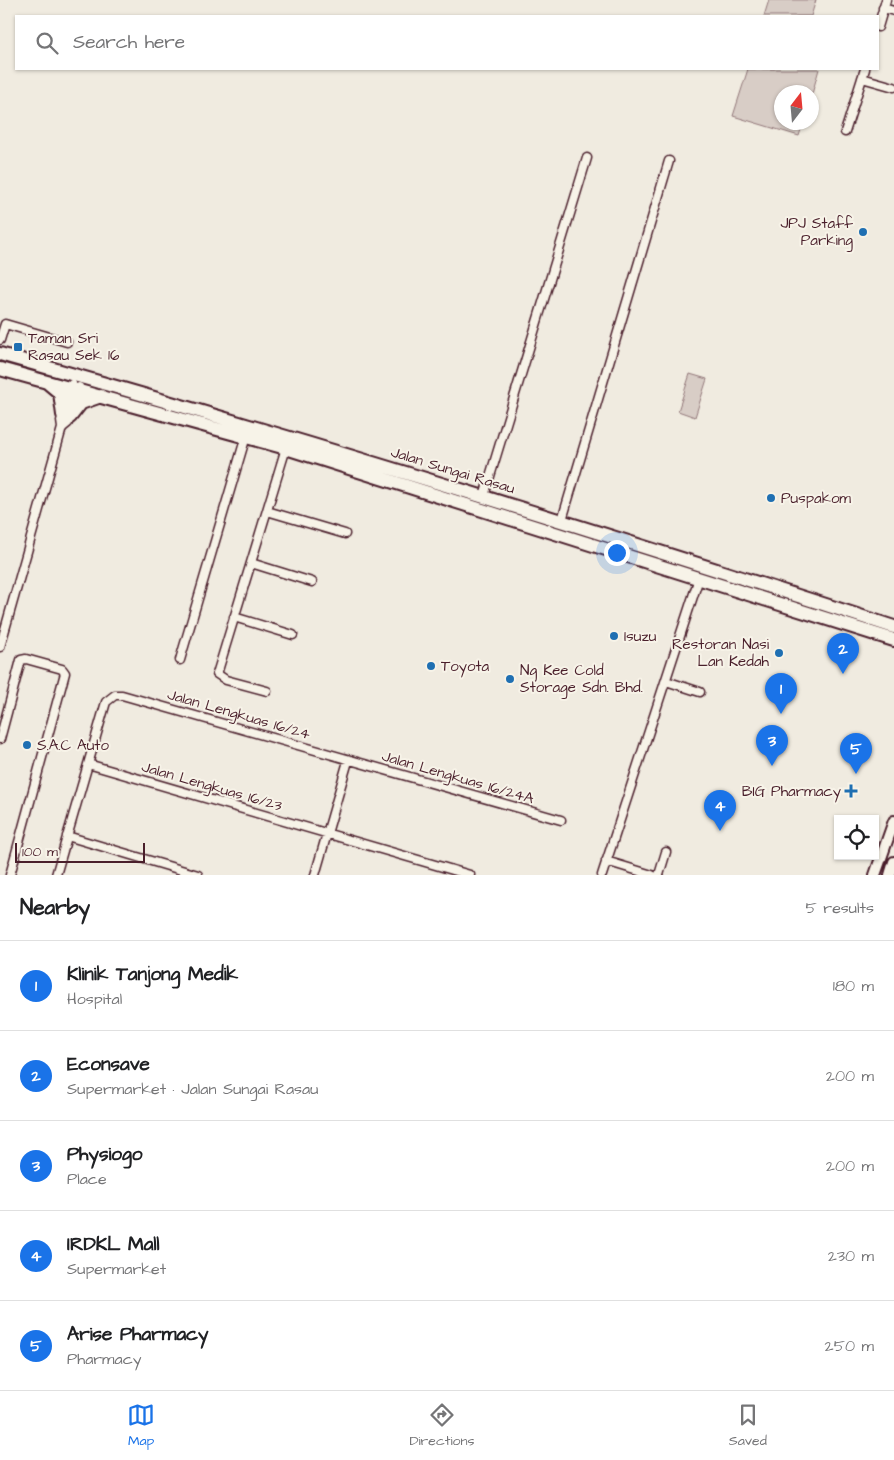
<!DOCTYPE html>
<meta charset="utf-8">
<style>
body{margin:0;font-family:"Architects Daughter",sans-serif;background:#f6f6f6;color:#202124}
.controls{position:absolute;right:15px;bottom:15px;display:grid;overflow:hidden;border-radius:0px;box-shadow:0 1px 4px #0004}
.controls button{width:45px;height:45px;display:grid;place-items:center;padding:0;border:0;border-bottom:1px solid #e0e0e0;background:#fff;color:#202124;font:25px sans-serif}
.compass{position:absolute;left:774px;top:85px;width:45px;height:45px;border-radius:50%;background:#fff;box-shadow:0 1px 4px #0004;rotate:16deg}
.scale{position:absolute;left:15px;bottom:12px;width:130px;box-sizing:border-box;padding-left:5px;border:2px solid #4a1f2b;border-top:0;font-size:14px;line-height:18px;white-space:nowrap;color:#4a1f2b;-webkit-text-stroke:4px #f7f3e8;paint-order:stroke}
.you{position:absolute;left:616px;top:552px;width:18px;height:18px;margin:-12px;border:4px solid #fff;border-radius:50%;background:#1a73e8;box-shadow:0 0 0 8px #1a73e833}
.badge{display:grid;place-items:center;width:32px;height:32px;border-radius:50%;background:#1a73e8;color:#fff;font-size:16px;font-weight:700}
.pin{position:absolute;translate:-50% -41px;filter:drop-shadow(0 1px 2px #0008)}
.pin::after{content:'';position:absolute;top:26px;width:18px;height:15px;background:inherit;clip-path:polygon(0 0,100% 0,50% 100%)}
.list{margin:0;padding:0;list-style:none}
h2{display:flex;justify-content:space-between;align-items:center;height:65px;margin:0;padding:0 20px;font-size:21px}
h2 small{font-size:16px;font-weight:400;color:#757577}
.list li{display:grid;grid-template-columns:32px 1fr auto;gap:15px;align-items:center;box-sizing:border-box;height:90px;padding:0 20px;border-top:1px solid #e0e0e0}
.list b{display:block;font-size:19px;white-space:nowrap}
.list p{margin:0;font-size:16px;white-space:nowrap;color:#757577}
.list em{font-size:16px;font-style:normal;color:#757577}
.icon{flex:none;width:28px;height:28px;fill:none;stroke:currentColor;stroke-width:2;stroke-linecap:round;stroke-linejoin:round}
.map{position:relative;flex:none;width:894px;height:875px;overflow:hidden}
.search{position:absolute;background:#fff;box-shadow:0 1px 4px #0004;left:15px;right:15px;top:15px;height:55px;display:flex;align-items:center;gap:12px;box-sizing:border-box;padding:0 18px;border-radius:0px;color:#757577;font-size:19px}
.sheet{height:515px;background:#fff}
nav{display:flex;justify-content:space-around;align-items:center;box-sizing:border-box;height:70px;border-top:1px solid #e0e0e0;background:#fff;font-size:14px;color:#757577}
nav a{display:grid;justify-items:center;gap:2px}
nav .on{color:#1a73e8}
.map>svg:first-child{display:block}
.green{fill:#d8cdc6;stroke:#917678}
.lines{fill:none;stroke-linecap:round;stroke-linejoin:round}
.minor-casing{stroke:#4a1f2b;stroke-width:11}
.tertiary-casing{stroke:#4a1f2b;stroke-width:14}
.primary-casing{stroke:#4a1f2b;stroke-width:16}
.minor{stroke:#f7f3e8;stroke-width:8}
.tertiary{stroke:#f7f3e8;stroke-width:10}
.primary{stroke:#f7f3e8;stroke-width:12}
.poi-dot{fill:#1f6fb2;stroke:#f7f3e8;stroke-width:2}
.labels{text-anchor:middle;stroke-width:4;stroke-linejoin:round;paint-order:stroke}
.poi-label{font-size:15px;fill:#4a1f2b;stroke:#f7f3e8;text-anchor:start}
.street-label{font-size:15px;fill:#4a1f2b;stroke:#f7f3e8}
</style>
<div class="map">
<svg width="894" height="875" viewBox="0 0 894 875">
<rect width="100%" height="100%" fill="#f0ebe0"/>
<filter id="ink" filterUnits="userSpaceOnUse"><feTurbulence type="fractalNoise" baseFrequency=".02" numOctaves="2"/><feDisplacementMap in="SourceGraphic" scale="10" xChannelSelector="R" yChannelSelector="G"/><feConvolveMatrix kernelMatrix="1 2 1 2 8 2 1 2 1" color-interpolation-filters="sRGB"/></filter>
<g filter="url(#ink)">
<path class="green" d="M769,0H816L811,16H764Z
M748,69H819L812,94L782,92V122L803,123L799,136L733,116Z
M690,374L707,379L695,417L678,411Z"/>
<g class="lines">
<g class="minor-casing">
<path id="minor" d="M883,8L894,11
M878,27L886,0
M862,78L894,87
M845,132L865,69
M0,340L5,324L67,342
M62,428L68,423L79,387
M484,496L587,158
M267,511L345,534
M562,520L669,161
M251,563L312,582
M234,617L293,635
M0,647L62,428L61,421L72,384
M180,660L246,436
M666,681L700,692
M267,691L226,680L217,674L286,448
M0,739L21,660L26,659L62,669L65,673L10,875
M88,764L470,875
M67,836L198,875
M606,861L652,875
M56,875L106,702L115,695H122L561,820
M315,875L348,761
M602,875L699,578
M659,875L666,852"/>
</g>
<g class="tertiary-casing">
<path id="tertiary" d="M875,875L894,821
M890,875L894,862"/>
</g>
<g class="primary-casing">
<path id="primary" d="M0,354C300,438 598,531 894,627
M0,369L286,448L894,640
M48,383L60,393L63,415
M70,417L81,403L101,396"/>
</g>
<use href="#minor" class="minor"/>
<use href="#tertiary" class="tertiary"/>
<use href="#primary" class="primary"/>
</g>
</g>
<g class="poi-dot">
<circle cx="863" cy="232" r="5"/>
<rect x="13" y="342" width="10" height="10" rx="2.5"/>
<circle cx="771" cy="498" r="5"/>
<circle cx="614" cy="636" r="5"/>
<circle cx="779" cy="653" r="5"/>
<circle cx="431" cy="666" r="5"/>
<circle cx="510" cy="679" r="5"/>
<circle cx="27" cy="745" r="5"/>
<path d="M848.5 783.5h5v5h5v5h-5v5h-5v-5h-5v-5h5z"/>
</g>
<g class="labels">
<g class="poi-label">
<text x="853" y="228" text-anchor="end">JPJ Staff<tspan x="853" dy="17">Parking</tspan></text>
<text x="28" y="343">Taman Sri<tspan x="28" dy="17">Rasau Sek 16</tspan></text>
<text x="781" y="503">Puspakom</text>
<text x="624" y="641">Isuzu</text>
<text x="769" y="649" text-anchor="end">Restoran Nasi<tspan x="769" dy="17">Lan Kedah</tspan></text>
<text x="441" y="671">Toyota</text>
<text x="520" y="675">Ng Kee Cold<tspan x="520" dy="17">Storage Sdn. Bhd.</tspan></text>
<text x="37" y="750">S.A.C Auto</text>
<text x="841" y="796" text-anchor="end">BIG Pharmacy</text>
</g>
<g class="street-label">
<text transform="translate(453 470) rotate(17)" y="5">Jalan Sungai Rasau</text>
<text transform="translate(239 714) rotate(16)" y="5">Jalan Lengkuas 16/24</text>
<text transform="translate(458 777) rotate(16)" y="5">Jalan Lengkuas 16/24A</text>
<text transform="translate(212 786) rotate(16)" y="5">Jalan Lengkuas 16/23</text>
</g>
</g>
</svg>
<div class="controls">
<button><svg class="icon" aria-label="locate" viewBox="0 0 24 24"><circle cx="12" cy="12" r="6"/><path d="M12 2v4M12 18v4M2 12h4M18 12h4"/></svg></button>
</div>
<svg class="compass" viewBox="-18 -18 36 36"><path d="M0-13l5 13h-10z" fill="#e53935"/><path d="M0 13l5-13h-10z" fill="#757577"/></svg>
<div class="scale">100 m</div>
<div class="you"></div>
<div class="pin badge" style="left:781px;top:714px">1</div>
<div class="pin badge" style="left:843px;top:674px">2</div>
<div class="pin badge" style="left:772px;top:766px">3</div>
<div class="pin badge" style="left:720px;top:831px">4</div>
<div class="pin badge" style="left:856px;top:774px">5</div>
<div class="search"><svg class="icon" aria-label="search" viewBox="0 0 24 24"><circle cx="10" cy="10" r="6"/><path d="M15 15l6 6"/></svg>Search here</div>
</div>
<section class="sheet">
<h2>Nearby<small>5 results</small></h2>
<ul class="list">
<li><span class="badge">1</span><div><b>Klinik Tanjong Medik</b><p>Hospital</p></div><em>180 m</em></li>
<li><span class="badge">2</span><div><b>Econsave</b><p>Supermarket · Jalan Sungai Rasau</p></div><em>200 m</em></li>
<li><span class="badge">3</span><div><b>Physiogo</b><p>Place</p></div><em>200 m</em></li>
<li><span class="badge">4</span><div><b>IRDKL Mall</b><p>Supermarket</p></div><em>230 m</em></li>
<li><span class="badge">5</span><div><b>Arise Pharmacy</b><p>Pharmacy</p></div><em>250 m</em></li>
</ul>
</section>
<nav>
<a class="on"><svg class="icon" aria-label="map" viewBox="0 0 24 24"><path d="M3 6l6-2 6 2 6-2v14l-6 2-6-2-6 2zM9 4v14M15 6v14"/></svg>Map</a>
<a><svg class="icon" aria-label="directions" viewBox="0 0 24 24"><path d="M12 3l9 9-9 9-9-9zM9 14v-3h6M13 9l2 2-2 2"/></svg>Directions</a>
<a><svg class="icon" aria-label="saved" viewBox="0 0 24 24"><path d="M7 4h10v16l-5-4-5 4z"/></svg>Saved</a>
</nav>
